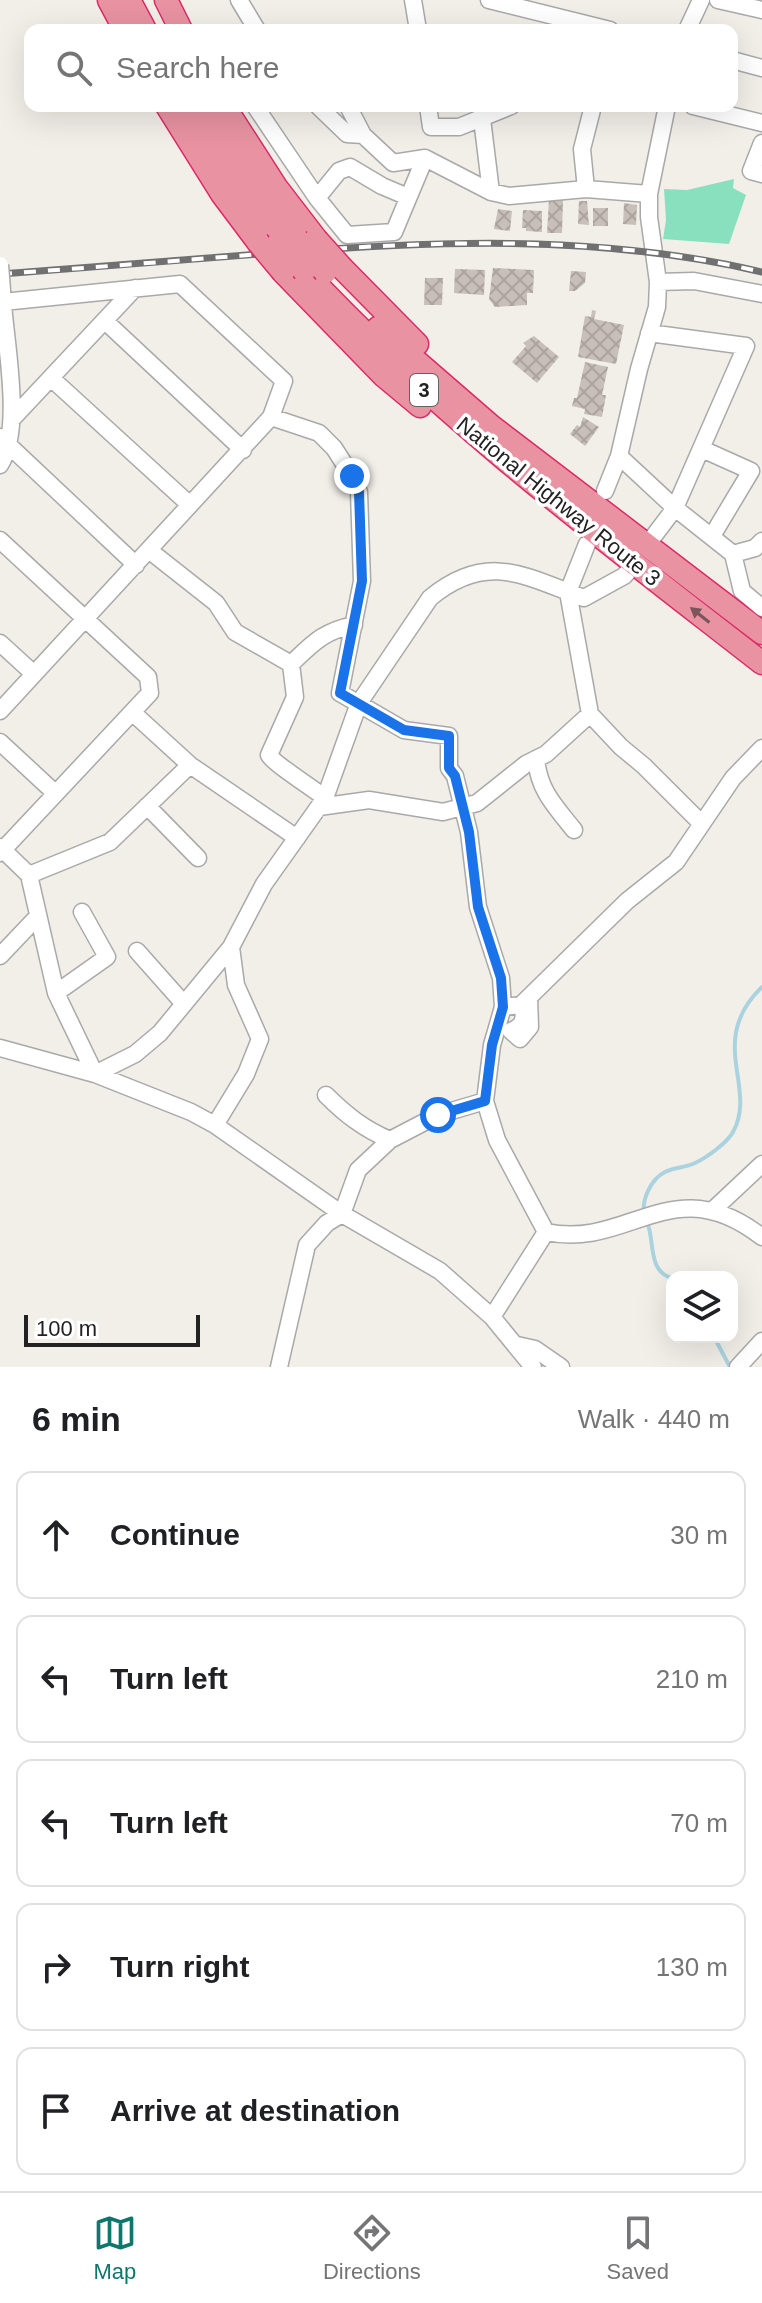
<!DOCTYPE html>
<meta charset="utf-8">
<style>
body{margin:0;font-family:Arial,sans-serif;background:#f2f2f2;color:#202124}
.controls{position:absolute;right:24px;bottom:24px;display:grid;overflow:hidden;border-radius:16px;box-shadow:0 8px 32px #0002}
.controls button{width:72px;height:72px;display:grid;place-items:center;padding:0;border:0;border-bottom:2px solid #e0e0e0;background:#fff;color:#202124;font:40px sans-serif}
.scale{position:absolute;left:24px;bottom:20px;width:176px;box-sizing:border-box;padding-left:8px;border:4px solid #222;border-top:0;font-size:22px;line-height:28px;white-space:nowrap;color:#222;-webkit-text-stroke:6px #fff;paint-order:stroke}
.stop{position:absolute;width:24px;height:24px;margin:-18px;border:6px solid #1a73e8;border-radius:50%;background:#fff}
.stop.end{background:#1a73e8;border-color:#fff;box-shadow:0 2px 8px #0008}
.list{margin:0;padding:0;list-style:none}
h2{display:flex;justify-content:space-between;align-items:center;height:104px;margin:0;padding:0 32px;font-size:34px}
h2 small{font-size:26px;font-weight:400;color:#757577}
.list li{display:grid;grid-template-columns:52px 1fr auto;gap:24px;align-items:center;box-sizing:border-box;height:128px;margin:0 16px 16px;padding:0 16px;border:2px solid #e0e0e0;border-radius:16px}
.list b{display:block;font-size:30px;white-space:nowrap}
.list em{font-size:26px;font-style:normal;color:#757577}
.icon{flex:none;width:44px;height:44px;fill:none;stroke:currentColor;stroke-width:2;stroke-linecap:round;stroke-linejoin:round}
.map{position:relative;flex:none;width:762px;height:1367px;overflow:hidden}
.search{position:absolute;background:#fff;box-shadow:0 8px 32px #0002;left:24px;right:24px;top:24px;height:88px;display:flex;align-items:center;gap:20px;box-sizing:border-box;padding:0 28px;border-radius:16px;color:#757577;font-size:30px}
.sheet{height:824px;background:#fff}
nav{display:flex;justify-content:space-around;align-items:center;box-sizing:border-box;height:112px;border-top:2px solid #e0e0e0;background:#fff;font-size:22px;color:#757577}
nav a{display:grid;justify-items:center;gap:4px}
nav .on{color:#0f766e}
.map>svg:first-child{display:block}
.pitch{fill:#88e0be}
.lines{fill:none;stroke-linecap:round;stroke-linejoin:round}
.stream{stroke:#aad3df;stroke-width:4}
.building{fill:url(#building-cross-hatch)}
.minor-casing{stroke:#a9a9a9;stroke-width:19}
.highway-casing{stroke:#dc2a67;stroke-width:25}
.minor{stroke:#fff;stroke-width:16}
.highway{stroke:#e892a2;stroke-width:22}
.rail-casing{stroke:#707070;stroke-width:7}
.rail{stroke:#fff;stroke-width:4;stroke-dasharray:12;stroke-linecap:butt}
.minor-bridge-casing{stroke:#a9a9a9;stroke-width:19;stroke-linecap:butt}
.highway-bridge-casing{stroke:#dc2a67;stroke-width:25;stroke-linecap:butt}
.minor-bridge{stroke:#fff;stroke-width:16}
.highway-bridge{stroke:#e892a2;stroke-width:22}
.oneway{fill:#7b545c}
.route{stroke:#1a73e8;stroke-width:10}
.labels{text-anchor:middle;stroke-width:7;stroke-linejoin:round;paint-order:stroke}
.shield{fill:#fff;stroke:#646464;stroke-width:2}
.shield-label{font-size:20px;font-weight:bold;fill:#222}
.street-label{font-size:22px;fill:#222;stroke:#fff}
</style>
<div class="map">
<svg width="762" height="1367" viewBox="0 0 762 1367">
<defs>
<pattern id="building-cross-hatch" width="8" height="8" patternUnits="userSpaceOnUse" patternTransform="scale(2)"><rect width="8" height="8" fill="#c7bfb8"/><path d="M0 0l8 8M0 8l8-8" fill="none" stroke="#aba49e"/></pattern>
</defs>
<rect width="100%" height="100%" fill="#f2efe9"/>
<path class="pitch" d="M734,179L733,188L746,195L729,244L663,239L666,220L664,189L687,190Z"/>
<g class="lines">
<path class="stream" d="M644,1213C642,1199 651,1179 665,1172C674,1167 685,1168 695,1163C706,1158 727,1143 733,1132C758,1087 706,1041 762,987
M647,1222C655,1239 647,1272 672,1278
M714,1337L730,1367"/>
</g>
<path class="building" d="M549,199L563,200L562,233H547Z
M579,201H587L589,225L578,224Z
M624,203L637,205L636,225L623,224Z
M593,208H608V226H593Z
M498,209L512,211L510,231L494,229Z
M523,210L542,211V232L526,231V228H522Z
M493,268L534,270L533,293H527V305L495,307L489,299Z
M455,269L485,270L484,295L454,293Z
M571,271L586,272L585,283L575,291H569Z
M425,278H443L442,305H424Z
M592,310L596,311L594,319L624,325L616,364L578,357L585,316L591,317Z
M534,336L559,357L537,383L512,362L526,346L523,343Z
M585,362L608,367L602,395H606L602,417L584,414L585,409L572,406L574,398H577Z
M583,417L599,427L585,446L570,434L577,425L580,427Z"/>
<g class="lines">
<g class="minor-casing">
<path id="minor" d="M239,0L257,30
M413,0L418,30
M489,0L610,30
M718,0L762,10
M687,30L701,0
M732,60L762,68
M255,106L317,198L347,235L394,232L425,158
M318,106L347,134L363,135L393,163L425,158L491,192L509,196L586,189L649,194
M348,106L363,135
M428,106L431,127H459L511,106
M693,106L762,123
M482,119L491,192
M762,143L751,171L762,174
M586,189L582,149L593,106
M317,198L339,171L350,167L382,186L408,197
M658,282L694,281L762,294
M105,321L243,450
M51,378L190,505
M271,417L319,433L334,448L352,476L359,492L362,581L340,693L404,730L449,736V768L455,776L469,832L478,907L501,978L503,1007L492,1045L485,1101L497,1140L546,1232C629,1250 672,1167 762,1237
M12,419L135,288
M0,437L136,565
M702,449L751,471L712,536
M619,456L675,508L733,554L742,591L762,608
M0,465C24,427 4,337 2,291
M605,491L619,456L639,369L657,307L658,282L649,217V194L667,106
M0,540L148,677L150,693L0,853
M587,544L568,592L590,714L621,747L644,766L701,823
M647,545L675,508L746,346L649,333
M150,551L216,603L235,632L291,664C312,644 323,631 354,625
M733,554L755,548L762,541
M0,643L34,674
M291,664L295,697L269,755C273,763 314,789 325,798
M0,711L271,417L284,381L180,284L3,302
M132,712L190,765L297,838
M0,742L55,793
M536,759C539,791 555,806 574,830
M147,806L198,858
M319,807L369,800L443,812L477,803L526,764L546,754L590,714
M0,847L29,875L56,993L95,1074L135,1054L160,1033L231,947L264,884L325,798L359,703L430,598C487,551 525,576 584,598L624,576L635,564
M29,875L110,842L190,765
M137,951L184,1004
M0,956L38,916
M56,993L107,957L82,912
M523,1003C524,1017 526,1025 511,1031L520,1039L530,1027L529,997
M503,1007L521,1005L627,901L676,862L733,778L762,748
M0,1048L95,1074L191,1112L215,1125L342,1214L440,1271L492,1317L533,1367
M326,1095C346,1115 364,1129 390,1140
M215,1125L246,1074L260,1039L236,985L231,947
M713,1210L762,1164
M492,1317L546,1232
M517,1345L535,1349L561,1367
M279,1367L307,1245L327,1223L342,1214L358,1170L390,1140L438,1115L485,1101
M738,1367L762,1341"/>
</g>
<g class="highway-casing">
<path id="highway" d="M109,0L125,30
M129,0L145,30
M166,0L181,30
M167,106L222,194L258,242
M186,106L242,194L279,242
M205,106L262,196L297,239
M224,106L276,187L316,239
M342,268L417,344
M304,271C441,418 603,539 762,663
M283,272L384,376L420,406
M378,328L491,426L762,633"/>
</g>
<use href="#minor" class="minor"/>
<use href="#highway" class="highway"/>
<g class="rail-casing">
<path id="rail" d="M0,274C87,268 174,261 260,254C428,241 597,233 762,272"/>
</g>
<use href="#rail" class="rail"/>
<g class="minor-bridge-casing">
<path id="minor-bridge" d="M0,265L2,290"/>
</g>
<g class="highway-bridge-casing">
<path id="highway-bridge" d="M297,239L325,272
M316,239L342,268
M258,242L283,272
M279,242L304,271"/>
</g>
<use href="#minor-bridge" class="minor-bridge"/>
<use href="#highway-bridge" class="highway-bridge"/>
</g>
<defs><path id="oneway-solid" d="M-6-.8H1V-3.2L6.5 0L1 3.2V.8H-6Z" transform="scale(2)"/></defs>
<use class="oneway" href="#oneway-solid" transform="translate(700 615) rotate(-142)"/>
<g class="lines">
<path class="route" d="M352,476L359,492L362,581L340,693L404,730L449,736V768L455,776L469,832L478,907L501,978L503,1007L492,1045L485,1101L438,1115"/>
</g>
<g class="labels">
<rect class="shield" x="410" y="374" width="28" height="32" rx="6"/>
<g class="shield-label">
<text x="424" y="397">3</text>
</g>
<g class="street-label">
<text transform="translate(559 501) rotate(39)" y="8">National Highway Route 3</text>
</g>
</g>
</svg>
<div class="controls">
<button><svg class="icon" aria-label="layers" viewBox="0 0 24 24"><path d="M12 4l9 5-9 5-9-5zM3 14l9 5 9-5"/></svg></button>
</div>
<div class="scale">100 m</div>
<div class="stop" style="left:438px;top:1115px"></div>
<div class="stop end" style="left:352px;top:476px"></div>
<div class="search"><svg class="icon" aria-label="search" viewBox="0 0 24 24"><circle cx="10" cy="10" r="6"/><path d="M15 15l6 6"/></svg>Search here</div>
</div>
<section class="sheet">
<h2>6 min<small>Walk · 440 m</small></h2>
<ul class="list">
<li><svg class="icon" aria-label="ahead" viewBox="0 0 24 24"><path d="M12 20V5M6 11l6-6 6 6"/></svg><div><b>Continue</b></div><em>30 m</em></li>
<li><svg class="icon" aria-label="left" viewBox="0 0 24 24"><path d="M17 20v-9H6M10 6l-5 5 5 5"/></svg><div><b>Turn left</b></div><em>210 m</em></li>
<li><svg class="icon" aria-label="left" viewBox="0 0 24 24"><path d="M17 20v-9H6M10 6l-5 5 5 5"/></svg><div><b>Turn left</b></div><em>70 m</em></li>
<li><svg class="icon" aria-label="right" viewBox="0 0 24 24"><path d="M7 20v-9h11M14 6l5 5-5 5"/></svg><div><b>Turn right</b></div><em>130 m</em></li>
<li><svg class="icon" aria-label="arrive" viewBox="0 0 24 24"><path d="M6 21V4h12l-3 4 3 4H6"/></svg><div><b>Arrive at destination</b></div></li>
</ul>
</section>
<nav>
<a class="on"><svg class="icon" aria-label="map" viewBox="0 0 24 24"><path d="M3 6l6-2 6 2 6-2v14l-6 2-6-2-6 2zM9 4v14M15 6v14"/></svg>Map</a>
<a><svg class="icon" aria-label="directions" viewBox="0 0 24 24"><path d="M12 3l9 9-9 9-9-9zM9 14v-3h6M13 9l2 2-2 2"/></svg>Directions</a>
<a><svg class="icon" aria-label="saved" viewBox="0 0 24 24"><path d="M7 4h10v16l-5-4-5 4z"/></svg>Saved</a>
</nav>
